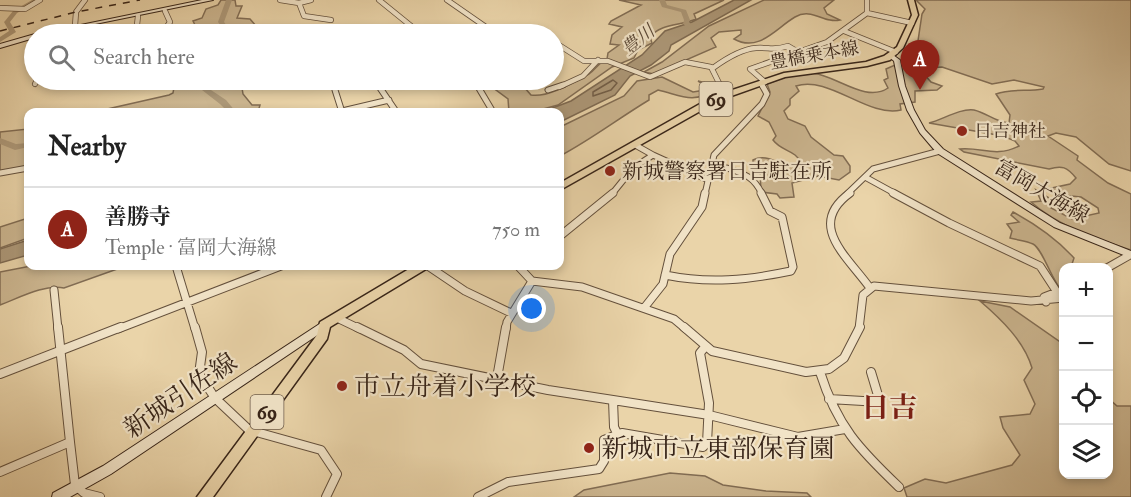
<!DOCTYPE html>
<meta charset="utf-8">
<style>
body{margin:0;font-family:"IM FELL Double Pica","Noto Serif JP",serif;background:#f6f6f6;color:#222}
.controls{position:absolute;right:18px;bottom:18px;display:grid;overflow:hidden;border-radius:12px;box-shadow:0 3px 9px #0003}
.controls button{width:54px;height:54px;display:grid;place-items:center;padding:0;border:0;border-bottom:2px solid #e0e0e0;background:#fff;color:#222;font:30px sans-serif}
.you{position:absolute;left:532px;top:309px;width:21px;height:21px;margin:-15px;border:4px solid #fff;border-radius:50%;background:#1a73e8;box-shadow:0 0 0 9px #1a73e833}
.badge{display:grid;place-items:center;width:39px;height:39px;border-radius:50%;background:#8f2418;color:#fff;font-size:20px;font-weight:700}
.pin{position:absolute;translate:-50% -50px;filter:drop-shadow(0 2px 3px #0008)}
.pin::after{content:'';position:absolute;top:32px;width:21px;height:18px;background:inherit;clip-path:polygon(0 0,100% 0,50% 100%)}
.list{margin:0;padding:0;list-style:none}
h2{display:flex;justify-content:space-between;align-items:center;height:78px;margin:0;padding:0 24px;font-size:26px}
h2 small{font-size:20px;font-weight:400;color:#767676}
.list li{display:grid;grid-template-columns:39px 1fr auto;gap:18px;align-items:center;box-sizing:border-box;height:84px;padding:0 24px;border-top:2px solid #e0e0e0}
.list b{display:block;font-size:22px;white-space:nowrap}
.list p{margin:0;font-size:20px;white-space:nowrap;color:#767676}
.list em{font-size:20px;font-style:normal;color:#767676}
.icon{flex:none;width:33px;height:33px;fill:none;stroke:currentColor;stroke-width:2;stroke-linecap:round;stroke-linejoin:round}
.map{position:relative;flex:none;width:1131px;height:497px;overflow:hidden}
.search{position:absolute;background:#fff;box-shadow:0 3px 9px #0003;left:24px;top:24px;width:540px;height:66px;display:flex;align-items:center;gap:15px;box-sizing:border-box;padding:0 21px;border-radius:33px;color:#767676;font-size:22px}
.panel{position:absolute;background:#fff;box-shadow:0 3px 9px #0003;left:24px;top:108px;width:540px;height:162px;border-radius:12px}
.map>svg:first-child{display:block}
.green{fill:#ccb690;stroke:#826d54;stroke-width:1.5}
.water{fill:#ad9878;stroke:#7e6a52;stroke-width:1.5}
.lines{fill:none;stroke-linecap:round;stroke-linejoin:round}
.shore{stroke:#725e48;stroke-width:1.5}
.river{fill:#ad9878;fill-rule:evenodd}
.minor-far3-casing{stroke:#64503c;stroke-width:6}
.minor-far2-casing{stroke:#64503c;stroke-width:7}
.minor-far1-casing{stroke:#64503c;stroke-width:9}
.minor-casing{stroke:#64503c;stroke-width:10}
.secondary-casing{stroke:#372418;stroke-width:2}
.primary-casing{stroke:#372418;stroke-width:3}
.minor-far3{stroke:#f1e3c7;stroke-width:4.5}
.minor-far2{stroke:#f1e3c7;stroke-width:5}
.minor-far1{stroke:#f1e3c7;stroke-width:7}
.minor{stroke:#f1e3c7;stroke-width:8}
.secondary{fill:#f1e3c7;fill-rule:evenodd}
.primary{fill:#ead4a9;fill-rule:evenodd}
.rail{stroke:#372418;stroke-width:1.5;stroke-dasharray:7 7;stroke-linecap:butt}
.poi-dot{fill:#8f2418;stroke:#f1e3c7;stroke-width:2}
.labels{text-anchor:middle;stroke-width:4.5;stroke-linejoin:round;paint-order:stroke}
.far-water-label{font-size:18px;font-style:italic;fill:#5a4735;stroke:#f1e3c7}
.far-street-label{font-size:18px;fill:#372418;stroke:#f1e3c7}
.far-poi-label{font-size:18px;fill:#372418;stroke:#f1e3c7;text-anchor:start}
.shield{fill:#f1e3c7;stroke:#6f5d4c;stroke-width:1.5}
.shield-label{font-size:20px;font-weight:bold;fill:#372418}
.poi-label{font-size:21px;fill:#372418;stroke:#f1e3c7;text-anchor:start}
.street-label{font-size:21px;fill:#372418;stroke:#f1e3c7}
.near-poi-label{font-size:26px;fill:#372418;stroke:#f1e3c7;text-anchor:start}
.near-street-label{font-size:26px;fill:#372418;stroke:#f1e3c7}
.near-quarter-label{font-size:28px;font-weight:bold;fill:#7a1f14;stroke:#f1e3c7}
</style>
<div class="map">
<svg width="1131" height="497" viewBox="0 0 1131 497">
<rect width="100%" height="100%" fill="#ead4a9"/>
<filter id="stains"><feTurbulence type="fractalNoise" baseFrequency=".00333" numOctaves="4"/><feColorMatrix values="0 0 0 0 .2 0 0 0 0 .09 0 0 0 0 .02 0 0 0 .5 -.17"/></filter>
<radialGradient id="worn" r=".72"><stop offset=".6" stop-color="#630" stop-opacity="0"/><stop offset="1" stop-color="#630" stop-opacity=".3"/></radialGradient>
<path class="green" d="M221,0H235L236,6H242L237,18L250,19L257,27L240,31V34H193L189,30L195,25L193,21L202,18L206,9L218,5Z
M619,0H724L694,14L696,19C681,26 661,23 650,37L652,43L638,50L634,58L612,67L558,105L532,112H509L508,99L496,90L501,87V81L509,80L516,84L525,80L529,83L524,87L531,95C548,98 574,82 589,74C596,69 598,63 607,59L608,53L619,45L610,44L612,35L622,27L609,24L611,21L641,5Z
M764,0H834L824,8L827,14L840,20C824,24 812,7 795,17C776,28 759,53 734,39L741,34V30L719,32L711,38L716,47L654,74L644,72L662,62L709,26Z
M916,0H1131V171L1109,164L1076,137L1056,133L1048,136L1078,156L1077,160L1108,183L1131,194V250C1097,239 1058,226 1031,202L1041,201L1036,190L1054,201L1051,208L1072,219L1099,213L1098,208L1081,197L1061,195L1052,188L1070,184L1076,178C1067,167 1062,165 1049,169L964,152L960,149C983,147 995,158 1019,146L1015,141L1003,136L929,123C942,120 960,108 974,110C987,113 995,122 1009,123L1010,115L996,94C1011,88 1028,92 1043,89L1044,87L1014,80L992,84L942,67L927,68L923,73L931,82L942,86L937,90L915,91V102L900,104L901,110C868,118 829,75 796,86L799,91L790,99V105L784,111L788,119L805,126L811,137L834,155L843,156L850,166V172L839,180L818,176L792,183L794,197L780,198L777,194L761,192L760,172L753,167V160C770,151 785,172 802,164C795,149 782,152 773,140L776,136L769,122L758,116L770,92L767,84C781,78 798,72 813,73C837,76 866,103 888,88L884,80L888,78L886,69L895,65L908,64L903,55L916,54L922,14L925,9Z
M662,77L693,92L705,90L706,86L698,81L715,85L716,90C691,104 683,96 658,90L649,95V100C619,118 592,139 560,156V127L624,96L637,81Z
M169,80H236L229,87L242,88L243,94L252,105H260L258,112H94L169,95L173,93L175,82Z
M28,129V166L0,171V132Z
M1013,212C1037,225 1056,238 1074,258L1071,267L1064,268L1063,292C1052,282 1043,249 1033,244C1027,241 1017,240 1010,238L1012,231L1007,224L1019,222L1011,215Z
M28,218V238L0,248V227Z
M31,266H137L120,268L64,288C44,284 19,298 0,305V272Z
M980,301L1010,307L1063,344L1064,474H1108L1109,399L1117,406H1131V497H907L904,488L925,479L946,483L1012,465L1020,455L1003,428L1000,417L1030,414L1035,404L1024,380L1032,368C1024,341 1001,319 980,301Z
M670,473L705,476L723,485L766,491L807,493L811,497H574L584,490Z"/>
<path class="water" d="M734,0H751L671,45L669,51L651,65L630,76L615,95L560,122V112H542L571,101L642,55L665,31L692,22Z
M28,240V255L0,263V249Z"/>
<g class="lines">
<path class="shore" d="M613,80L617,83L611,90L593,96V92Z"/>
<path class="river" d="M32,0H39L17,13L10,22L16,32L0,42V37L9,31L4,22L5,21L13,11Z
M226,0H232L224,22L227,26L223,34H217L221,26L218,22Z
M659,0H665L667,5L686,10L690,20L689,22L692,25V27H688L683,24L684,20L681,12L662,7Z
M214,80H222L211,90L226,100L236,112H228L220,104L202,90Z
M0,138L16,144L28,143V147L15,150L0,144Z"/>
<g class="minor-far3-casing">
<path id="minor-far3" d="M280,0L299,3L304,16L331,20
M379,0L421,34
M447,0L496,34
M867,0V13
M299,3L311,0
M0,8L25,9L40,0
M867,13L912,23
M75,26L76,12L85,0
M844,31L896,52
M136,34L138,16
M137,34L164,28
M162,34L170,22L165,11
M554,42L584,61H608L650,77L685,62L711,67L721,87
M713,68C724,60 741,49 756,48C770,47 773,51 788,46L800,53
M375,80L379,87
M474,80L478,87
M765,82L750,69L827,42L867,13
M761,83L763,87
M35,84L37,80
M336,87L338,80
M338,87L367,80
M559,87L583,76L598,60"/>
</g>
<g class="minor-far2-casing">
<path id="minor-far2" d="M336,85L335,90L342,112
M378,85L395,110L392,112
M477,85L493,112
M336,87L345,85
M548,90L563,85
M717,98L715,96L722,88L720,85
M338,112L389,100
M653,155L706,179L727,168C745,174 754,177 762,194
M0,173L28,168
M865,177L896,194
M612,194L633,168L653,155L637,146
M705,194L714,155L762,104L767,94L762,85
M847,194L873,169L940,151"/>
</g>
<g class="minor-far1-casing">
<path id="minor-far1" d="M850,193C806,225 847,256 870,288
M893,193L949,223L1040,266L1057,292L1044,297L1046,302
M560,236L613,193
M176,266L195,329
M428,266L465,291L511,313
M518,266L532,281L582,287L674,319L686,329
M1107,268L1130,255
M665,275C709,284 748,280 791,271L793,267L782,217L770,211L761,193
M54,290L58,329
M644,308L663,284L670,254L702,207L705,193
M337,318L360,329
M118,329L281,266
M506,329L507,322L532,281
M859,329L863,295L874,286L1031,301L1064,298"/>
</g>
<g class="minor-casing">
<path id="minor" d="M58,327L70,442
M195,327L202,352L199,374L215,398L249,430L321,450L337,474L326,497
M357,327L404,350L421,364L548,390L613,400L614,427L617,433
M684,327L712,351L806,372L829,369L844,358L860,327
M820,372C837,426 859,449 899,487
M0,374L121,327
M497,378L506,327
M829,399L880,402L871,372
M613,400L709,415L798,437L845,429
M0,472L70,442L75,485L84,493L100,497
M478,497L508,482L599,469L604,461V440L622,433L703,447L707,443L709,403L700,353L705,347"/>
</g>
<g class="secondary-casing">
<path id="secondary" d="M202,0H213L46,34H37Z
M35,34L34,38L0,48V44Z
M889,55H893L900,60L905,86L914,110L925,130L943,149L1060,223L1131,251V258L1054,227L937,153L920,133L907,110L899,86L894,61L889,57Z
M324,321L328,322L329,325L328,328L111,474L70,497H52L53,493L103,466Z"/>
</g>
<g class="primary-casing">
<path id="primary" d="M908,0H914L918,15L903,48L890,60L867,66L785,77L720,100L560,190V183L714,96L784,73L866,62L884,56L897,47L912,15Z
M414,266H427L426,269L330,327L327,339L213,497H197L317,335L320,322Z"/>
</g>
<use href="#minor-far3" class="minor-far3"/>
<use href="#minor-far2" class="minor-far2"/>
<use href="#minor-far1" class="minor-far1"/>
<use href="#minor" class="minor"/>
<use href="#secondary" class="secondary"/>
<use href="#primary" class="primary"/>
<path class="rail" d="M0,31L76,12L140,0"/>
</g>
<g class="poi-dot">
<circle cx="962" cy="131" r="6"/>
<circle cx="610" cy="171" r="6"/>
<circle cx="342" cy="386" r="6"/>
<circle cx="589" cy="448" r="6"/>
</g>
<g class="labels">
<g class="far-water-label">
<text transform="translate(638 40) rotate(-39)" y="6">豊川</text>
</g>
<g class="far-street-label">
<text transform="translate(814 55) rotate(-10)" y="6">豊橋乗本線</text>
</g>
<g class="far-poi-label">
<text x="974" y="137">日吉神社</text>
</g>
<g class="shield">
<rect x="699.5" y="82" width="33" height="34" rx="4.5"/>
<rect x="250.5" y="395" width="33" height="34" rx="4.5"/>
</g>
<g class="shield-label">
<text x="716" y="106">69</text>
<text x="267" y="419">69</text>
</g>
<g class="poi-label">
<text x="622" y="178">新城警察署日吉駐在所</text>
</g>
<g class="street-label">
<text transform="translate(1042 191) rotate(30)" y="7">富岡大海線</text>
</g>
<g class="near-poi-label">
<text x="354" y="395">市立舟着小学校</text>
<text x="601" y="457">新城市立東部保育園</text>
</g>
<g class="near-street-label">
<text transform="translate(180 395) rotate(-34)" y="9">新城引佐線</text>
</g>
<g class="near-quarter-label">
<text x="889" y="417">日吉</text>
</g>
</g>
<rect width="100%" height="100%" filter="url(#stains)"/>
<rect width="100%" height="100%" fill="url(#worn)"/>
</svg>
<div class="controls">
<button>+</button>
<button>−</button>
<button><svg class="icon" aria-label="locate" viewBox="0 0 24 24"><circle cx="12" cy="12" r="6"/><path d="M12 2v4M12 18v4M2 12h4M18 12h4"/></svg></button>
<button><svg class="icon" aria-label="layers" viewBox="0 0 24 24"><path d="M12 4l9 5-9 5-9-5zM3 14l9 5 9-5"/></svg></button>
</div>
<div class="you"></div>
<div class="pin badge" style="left:920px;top:90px">A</div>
<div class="search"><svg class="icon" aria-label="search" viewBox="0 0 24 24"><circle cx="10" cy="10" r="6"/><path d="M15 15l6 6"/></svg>Search here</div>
<section class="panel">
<h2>Nearby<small></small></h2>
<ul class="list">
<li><span class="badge">A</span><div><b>善勝寺</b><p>Temple · 富岡大海線</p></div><em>750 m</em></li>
</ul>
</section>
</div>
